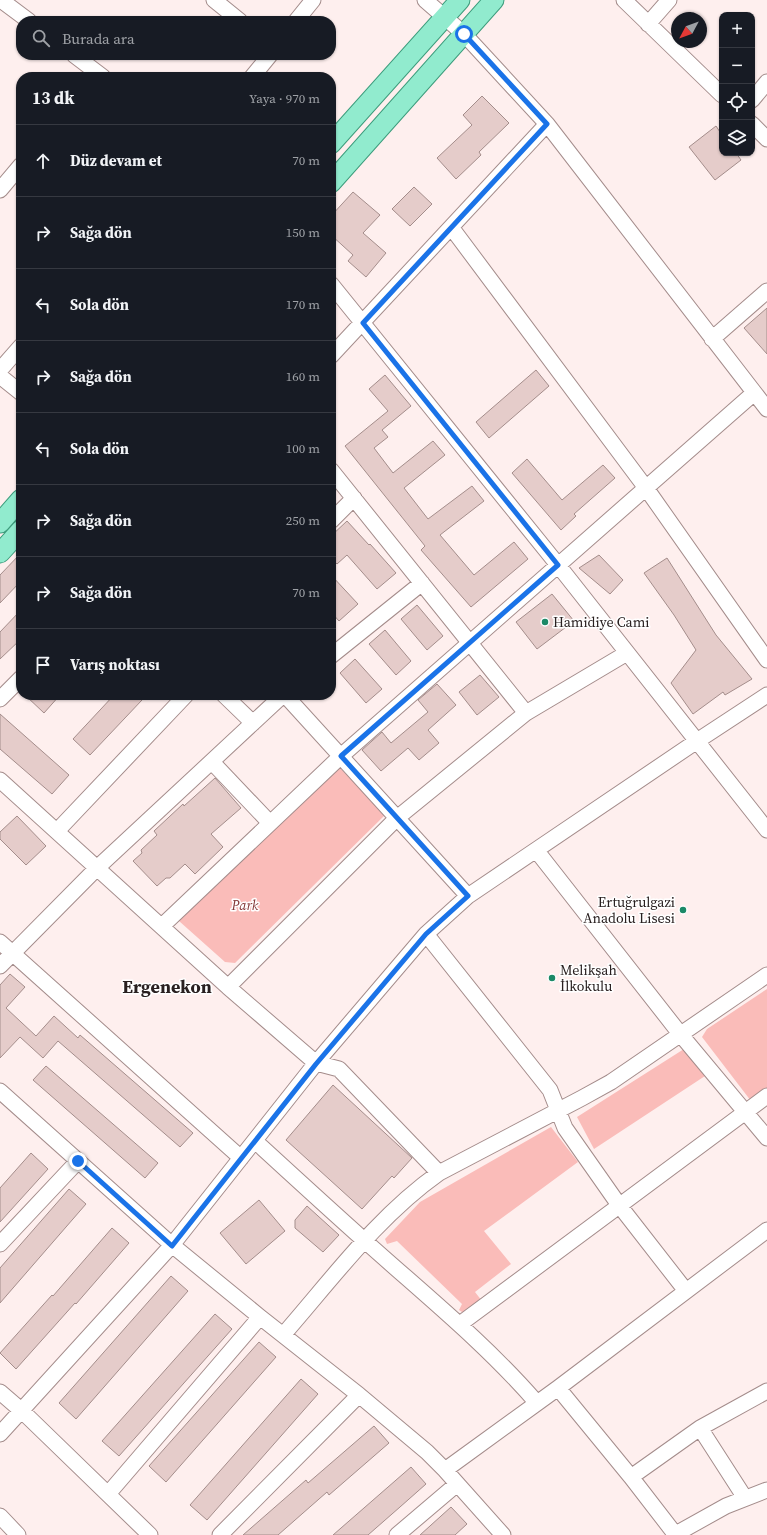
<!DOCTYPE html>
<html lang="tr">
<meta charset="utf-8">
<style>
body{margin:0;font-family:"Source Serif 4",serif;background:#20242c;color:#f1f3f6}
.controls{position:absolute;right:12px;top:12px;display:grid;overflow:hidden;border-radius:8px;box-shadow:0 1px 3px #0004}
.controls button{width:36px;height:36px;display:grid;place-items:center;padding:0;border:0;border-bottom:1px solid #363941;background:#171b24;color:#f1f3f6;font:20px sans-serif}
.compass{position:absolute;left:671px;top:12px;width:36px;height:36px;border-radius:50%;background:#171b24;box-shadow:0 1px 3px #0004;rotate:229deg}
.stop{position:absolute;width:12px;height:12px;margin:-9px;border:3px solid #1a73e8;border-radius:50%;background:#fff}
.stop.end{background:#1a73e8;border-color:#fff;box-shadow:0 1px 4px #0008}
.list{margin:0;padding:0;list-style:none}
h2{display:flex;justify-content:space-between;align-items:center;height:52px;margin:0;padding:0 16px;font-size:17px}
h2 small{font-size:13px;font-weight:400;color:#9ea1a6}
.list li{display:grid;grid-template-columns:26px 1fr auto;gap:12px;align-items:center;box-sizing:border-box;height:72px;padding:0 16px;border-top:1px solid #363941}
.list b{display:block;font-size:15px;white-space:nowrap}
.list em{font-size:13px;font-style:normal;color:#9ea1a6}
.icon{flex:none;width:22px;height:22px;fill:none;stroke:currentColor;stroke-width:2;stroke-linecap:round;stroke-linejoin:round}
.map{position:relative;flex:none;width:767px;height:1535px;overflow:hidden}
.search{position:absolute;background:#171b24;box-shadow:0 1px 3px #0004;left:16px;top:16px;width:320px;height:44px;display:flex;align-items:center;gap:10px;box-sizing:border-box;padding:0 14px;border-radius:16px;color:#9ea1a6;font-size:15px}
.panel{position:absolute;background:#171b24;box-shadow:0 1px 3px #0004;left:16px;top:72px;width:320px;height:628px;border-radius:16px}
.map>svg:first-child{display:block}
.green{fill:#fabcb9}
.building{fill:#e5ccca;stroke:#a48d8b}
.lines{fill:none;stroke-linecap:round;stroke-linejoin:round}
.minor-casing{stroke:#a48c8b;stroke-width:17}
.major-casing{stroke:#3d9c7c;stroke-width:21}
.minor{stroke:#fff;stroke-width:15}
.major{stroke:#91ebce;stroke-width:19}
.route{stroke:#1a73e8;stroke-width:5}
.poi-dot{fill:#1b8967;stroke:#fff;stroke-width:1.5}
.labels{text-anchor:middle;stroke-width:3;stroke-linejoin:round;paint-order:stroke}
.poi-label{font-size:14px;fill:#292020;stroke:#fff;text-anchor:start}
.park-label{font-size:14px;font-style:italic;fill:#843938;stroke:#fff}
.district-label{font-size:18px;font-weight:bold;fill:#292020;stroke:#fff}
</style>
<div class="map">
<svg width="767" height="1535" viewBox="0 0 767 1535">
<rect width="100%" height="100%" fill="#feefee"/>
<path class="green" d="M339,767L385,815L235,963L225,962L179,921Z
M767,989V1088L751,1101L702,1037L707,1029Z
M684,1049L705,1076L594,1149L577,1117Z
M551,1127L578,1162L484,1231L511,1264L475,1292L482,1301L465,1314L459,1310L462,1304L397,1241L387,1244L385,1239L420,1202Z"/>
<path class="building" d="M482,96L509,123L479,152L481,155L456,179L437,158L472,125L463,115Z
M716,126L722,135V153H736L741,160L715,180L689,147Z
M414,187L432,204L410,226L392,209Z
M353,192L380,215L363,233L386,253L366,277L348,261L353,255L331,235V216Z
M767,308V354L744,328Z
M536,370L549,386L489,438L476,422Z
M385,375L411,406L382,430L388,437L374,448L393,473L433,441L445,455L404,488L428,519L472,486L484,501L440,535L474,575L514,542L528,559L471,607L421,550L425,546L345,446L388,411L369,389Z
M527,459L562,500L603,465L615,478L574,514L576,516L561,530L512,473Z
M347,521L369,545L370,544L396,573L377,589L347,555L337,564L331,558V536Z
M21,553V581L0,603V575Z
M599,555L623,580L610,594L579,568Z
M667,558L716,635L752,679L725,695L723,692L693,714L671,683L696,650L674,615L644,573Z
M331,575L358,604L339,621L331,612Z
M552,594L574,621L537,649L516,622Z
M417,605L443,636L427,650L401,619Z
M21,610V639L0,659V632Z
M385,630L411,661L396,675L369,644Z
M355,659L382,689L366,703L340,673Z
M480,675L499,697L477,715L459,692Z
M437,684L456,705L428,730L439,743L419,760L408,748L381,771L362,750L382,732L391,743L428,712L418,700Z
M25,695H60L44,713Z
M114,695H137L142,700L90,755L73,739Z
M0,714L69,775L52,794L0,749Z
M215,778L241,808L211,834L223,847L195,874L185,864L170,878H166L157,886L133,861L142,853L141,850L157,835L154,831L183,804L184,806Z
M17,816L46,846L26,865L0,839V832Z
M10,974L25,987L6,1008L36,1036L54,1016L78,1038L80,1035L193,1133L180,1147L58,1041L43,1058L20,1037L0,1058V985Z
M46,1066L158,1163L145,1178L33,1080Z
M333,1085L412,1158L394,1178L392,1176L362,1209L286,1140Z
M31,1153L48,1169L0,1222V1188Z
M69,1189L86,1204L0,1303V1268Z
M259,1200L285,1231L246,1264L220,1233Z
M307,1206L339,1235L323,1252L295,1228V1220Z
M112,1228L129,1243L76,1304L75,1303L16,1369L0,1353L52,1295L53,1296Z
M171,1276L188,1291L76,1419L59,1403Z
M215,1314L232,1329L119,1456L102,1441Z
M259,1342L276,1357L166,1482L149,1466Z
M301,1379L318,1394L207,1520L190,1505Z
M374,1426L389,1443L329,1495L327,1492L278,1535H243L306,1480L308,1483Z
M411,1467L426,1484L400,1507L368,1535H333Z
M451,1507L467,1524L455,1535H420Z"/>
<g class="lines">
<g class="minor-casing">
<path id="minor" d="M1,0L29,21
M214,0L240,21
M425,0L464,34L547,124L767,409
M624,0L722,95
M296,21L313,0
M648,24L669,0
M74,55L103,77
M252,77L270,55
M752,100L767,82
M752,124L767,139
M0,190L21,165
M451,227L646,488L767,660
M331,284L558,565L767,830
M712,339L767,291
M331,356L547,124
M0,370L21,346
M0,376L21,393
M331,470L526,713
M331,521L354,498
M331,656L422,583
M224,695L253,723
M285,695L468,896
M0,699L21,678
M212,762L270,823
M0,780L228,987L316,1063L339,1069L439,1173
M57,831L186,695
M536,850L681,1035L767,1138
M162,926L341,756L754,393
M426,934L550,1090L565,1128L619,1205L686,1291
M0,942L241,1158
M0,966L97,868L283,695
M228,987L397,818L526,713L627,653
M0,1091L172,1245L260,1317L359,1395L427,1452L445,1470L503,1535
M255,1141C291,1174 328,1208 365,1241C424,1294 485,1343 537,1403
M0,1244L78,1161
M460,1324L767,1096
M283,1335C332,1279 378,1216 439,1173L582,1098L611,1082L767,975
M558,1388L631,1477L675,1534
M0,1392L22,1411L150,1535
M700,1428L745,1498
M0,1434L172,1245L316,1063L426,934L468,896L697,741L767,695
M445,1470L558,1388L767,1230
M631,1477L700,1428L767,1391
M108,1494L260,1317
M0,1516L18,1535
M220,1535L359,1395
M397,1535L457,1484
M674,1535L726,1506L767,1490"/>
</g>
<g class="major-casing">
<path id="major" d="M331,144L460,0
M331,183L494,0
M0,523L21,499
M0,553L21,530"/>
</g>
<use href="#minor" class="minor"/>
<use href="#major" class="major"/>
</g>
<g class="lines">
<path class="route" d="M78,1161L172,1246L316,1064L426,934L468,896L341,756L558,565L363,323L547,124L464,34"/>
</g>
<g class="poi-dot">
<circle cx="545" cy="622" r="4"/>
<circle cx="683" cy="910" r="4"/>
<circle cx="552" cy="978" r="4"/>
</g>
<g class="labels">
<g class="poi-label">
<text x="553" y="627">Hamidiye Cami</text>
<text x="675" y="907" text-anchor="end">Ertuğrulgazi<tspan x="675" dy="16">Anadolu Lisesi</tspan></text>
<text x="560" y="975">Melikşah<tspan x="560" dy="16">İlkokulu</tspan></text>
</g>
<g class="park-label">
<text x="245" y="910">Park</text>
</g>
<g class="district-label">
<text x="167" y="993">Ergenekon</text>
</g>
</g>
</svg>
<div class="controls">
<button>+</button>
<button>−</button>
<button><svg class="icon" aria-label="locate" viewBox="0 0 24 24"><circle cx="12" cy="12" r="6"/><path d="M12 2v4M12 18v4M2 12h4M18 12h4"/></svg></button>
<button><svg class="icon" aria-label="layers" viewBox="0 0 24 24"><path d="M12 4l9 5-9 5-9-5zM3 14l9 5 9-5"/></svg></button>
</div>
<svg class="compass" viewBox="-18 -18 36 36"><path d="M0-13l5 13h-10z" fill="#e53935"/><path d="M0 13l5-13h-10z" fill="#9ea1a6"/></svg>
<div class="stop" style="left:464px;top:34px"></div>
<div class="stop end" style="left:78px;top:1161px"></div>
<div class="search"><svg class="icon" aria-label="search" viewBox="0 0 24 24"><circle cx="10" cy="10" r="6"/><path d="M15 15l6 6"/></svg>Burada ara</div>
<section class="panel">
<h2>13 dk<small>Yaya · 970 m</small></h2>
<ul class="list">
<li><svg class="icon" aria-label="ahead" viewBox="0 0 24 24"><path d="M12 20V5M6 11l6-6 6 6"/></svg><div><b>Düz devam et</b></div><em>70 m</em></li>
<li><svg class="icon" aria-label="right" viewBox="0 0 24 24"><path d="M7 20v-9h11M14 6l5 5-5 5"/></svg><div><b>Sağa dön</b></div><em>150 m</em></li>
<li><svg class="icon" aria-label="left" viewBox="0 0 24 24"><path d="M17 20v-9H6M10 6l-5 5 5 5"/></svg><div><b>Sola dön</b></div><em>170 m</em></li>
<li><svg class="icon" aria-label="right" viewBox="0 0 24 24"><path d="M7 20v-9h11M14 6l5 5-5 5"/></svg><div><b>Sağa dön</b></div><em>160 m</em></li>
<li><svg class="icon" aria-label="left" viewBox="0 0 24 24"><path d="M17 20v-9H6M10 6l-5 5 5 5"/></svg><div><b>Sola dön</b></div><em>100 m</em></li>
<li><svg class="icon" aria-label="right" viewBox="0 0 24 24"><path d="M7 20v-9h11M14 6l5 5-5 5"/></svg><div><b>Sağa dön</b></div><em>250 m</em></li>
<li><svg class="icon" aria-label="right" viewBox="0 0 24 24"><path d="M7 20v-9h11M14 6l5 5-5 5"/></svg><div><b>Sağa dön</b></div><em>70 m</em></li>
<li><svg class="icon" aria-label="arrive" viewBox="0 0 24 24"><path d="M6 21V4h12l-3 4 3 4H6"/></svg><div><b>Varış noktası</b></div></li>
</ul>
</section>
</div>
